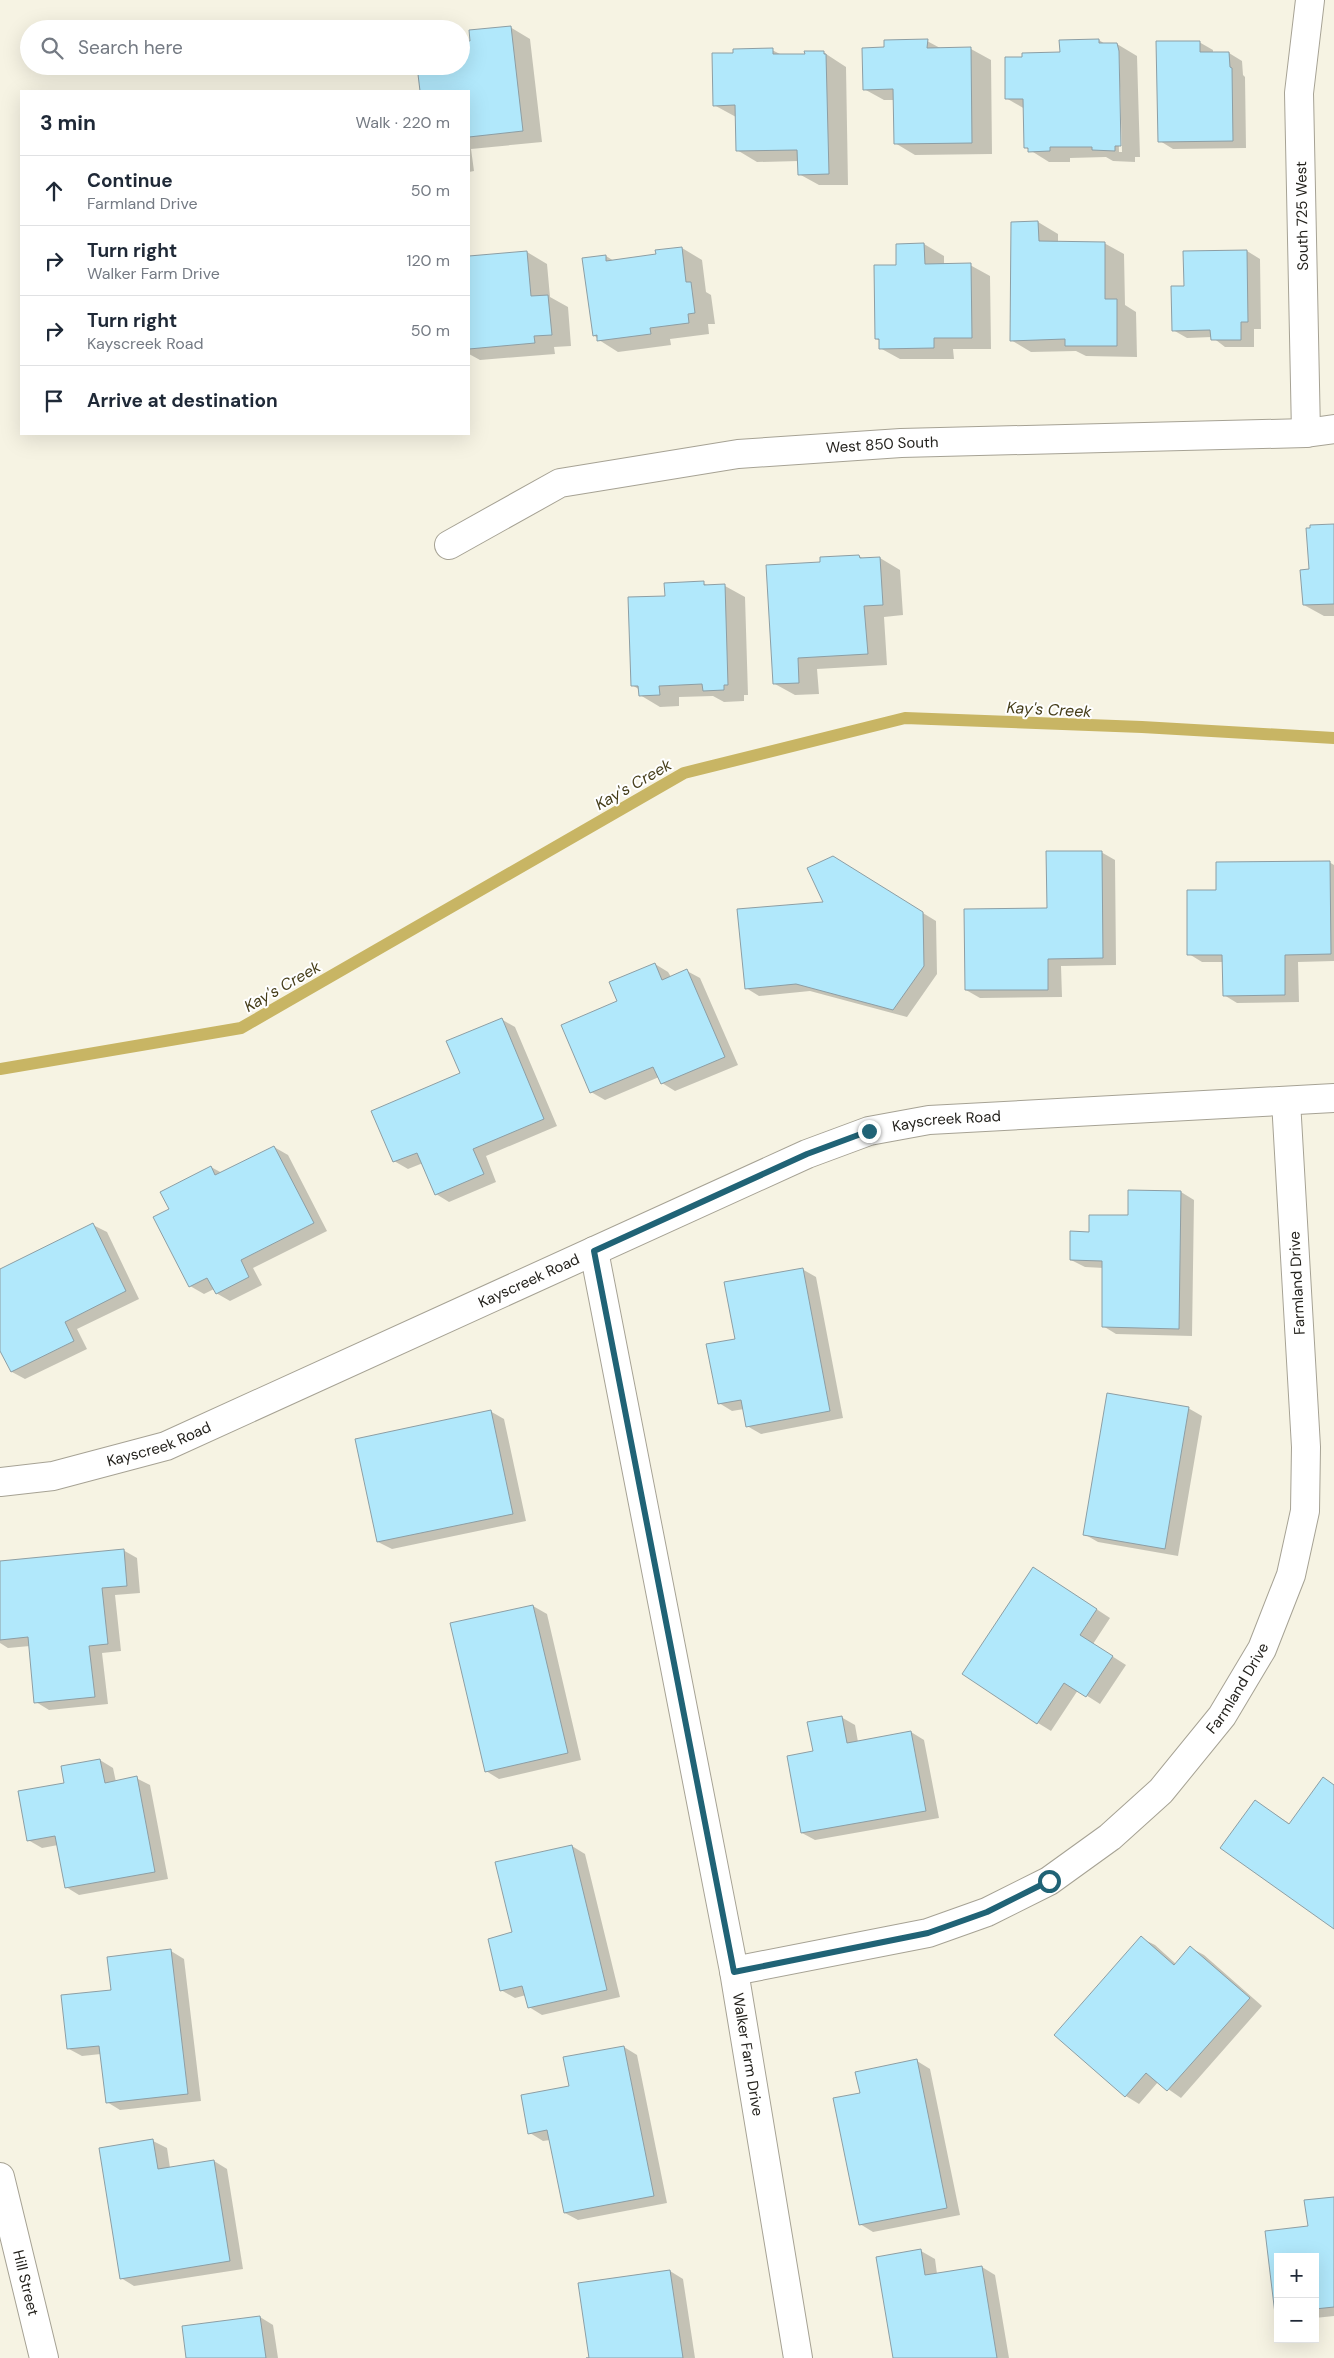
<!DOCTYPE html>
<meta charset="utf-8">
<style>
body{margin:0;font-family:"DM Sans",sans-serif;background:#f6f6f7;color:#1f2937}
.controls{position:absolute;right:15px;bottom:15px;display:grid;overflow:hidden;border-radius:0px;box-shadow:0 5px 20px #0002}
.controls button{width:45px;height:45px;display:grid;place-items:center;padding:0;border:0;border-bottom:1px solid #e0e1e3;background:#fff;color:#1f2937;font:25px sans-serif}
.stop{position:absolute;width:15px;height:15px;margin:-11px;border:4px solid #206376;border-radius:50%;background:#fff}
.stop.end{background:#206376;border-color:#fff;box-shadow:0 1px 5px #0008}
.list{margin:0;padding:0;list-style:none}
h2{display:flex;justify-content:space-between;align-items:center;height:65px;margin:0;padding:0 20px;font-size:21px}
h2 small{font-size:16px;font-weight:400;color:#747a83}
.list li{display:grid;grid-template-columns:32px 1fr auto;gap:15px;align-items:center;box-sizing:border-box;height:70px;padding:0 20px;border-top:1px solid #e0e1e3}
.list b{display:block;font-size:19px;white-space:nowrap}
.list p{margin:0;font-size:16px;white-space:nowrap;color:#747a83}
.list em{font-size:16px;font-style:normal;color:#747a83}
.icon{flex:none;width:28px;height:28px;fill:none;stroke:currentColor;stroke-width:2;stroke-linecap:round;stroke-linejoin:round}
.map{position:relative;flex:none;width:1334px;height:2358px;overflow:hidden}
.search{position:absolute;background:#fff;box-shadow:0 5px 20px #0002;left:20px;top:20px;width:450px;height:55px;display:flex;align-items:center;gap:12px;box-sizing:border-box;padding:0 18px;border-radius:28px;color:#747a83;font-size:19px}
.panel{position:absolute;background:#fff;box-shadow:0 5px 20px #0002;left:20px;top:90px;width:450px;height:345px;border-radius:0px}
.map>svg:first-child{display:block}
.shadow{fill:#0003;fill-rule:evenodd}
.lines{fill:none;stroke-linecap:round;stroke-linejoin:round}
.stream{stroke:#c8b564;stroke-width:12}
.building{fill:#b1e8fb;stroke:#8d9ea4}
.street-casing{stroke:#a6a294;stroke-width:30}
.street{stroke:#fff;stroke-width:28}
.route{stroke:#206376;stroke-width:6}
.labels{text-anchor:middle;stroke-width:4;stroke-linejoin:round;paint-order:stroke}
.street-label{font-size:15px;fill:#24221d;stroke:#fff}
.water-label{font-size:16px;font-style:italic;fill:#453d19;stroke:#fff}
</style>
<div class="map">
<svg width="1334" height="2358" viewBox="0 0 1334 2358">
<rect width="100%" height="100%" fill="#f6f3e3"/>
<path class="shadow" d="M510,27L530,39L542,142L471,149L474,171L469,172V91H422L419,66H461L472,42Z
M1099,40L1105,44H1117L1137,56L1140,157H1135V162L1113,161L1106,157L1070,158V162H1049L1025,147V109L1006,98L1023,58L1061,53ZM1116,53H1119L1122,152H1119Z
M927,41L942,49H971L991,60L992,154L915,155L895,143V100H884L864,89L886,48Z
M1199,42L1213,50V53H1229L1242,61L1243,75L1245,77L1246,148L1173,149L1160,141Z
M772,50L782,55H806L823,52L846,67L848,185H819L799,174V161L757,162L737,150L736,117L714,105Z
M1038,222L1058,234V243H1104L1124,254L1125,305L1136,312L1137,357L1086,356L1076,351L1031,352L1011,340L1012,223Z
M924,244L944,256V265H970L990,276L991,349H953L954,359H900L880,348L881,341L876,339L897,266V245Z
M682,248L702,260L706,292L711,295L715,324H708L709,334L670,339L671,345L618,352L599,340L594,335L606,256L614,261L657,255Z
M1247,251L1260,259L1261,329H1254V347H1225L1212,337L1187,338L1173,330L1185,287Z
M527,252L547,264L550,297L568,307L571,346L554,347L555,354L480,360L469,354V257Z
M1334,525V616H1324L1304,605L1310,571Z
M859,556L864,559L880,558L900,570L903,615L884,617L887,665L817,669L819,694L795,695L775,684L821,563Z
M703,583L709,586H725L745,597L748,695H744V701L724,702L713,696L679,697V706L660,707L640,695V690L632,685L666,597Z
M1101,852L1115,860L1116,965L1061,966L1062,997L980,998L966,990L1048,909Z
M1329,862L1334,865V961L1298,962L1299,1002L1237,1003L1224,995L1223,962H1202L1189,954L1217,891Z
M846,866L936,921L937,974L907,1017L810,991L759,996L746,988L825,903Z
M655,964L668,972L671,977L687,971L700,978L738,1065L675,1091L662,1083L659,1077L605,1100L591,1092L619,1002Z
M501,1019L515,1027L557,1126L486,1156L496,1182L449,1202L436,1194L423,1163L408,1169L394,1161Z
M274,1147L288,1155L327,1231L253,1268L262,1285L230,1301L216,1293L214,1289L204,1294L190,1286L155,1217L171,1209L211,1167L222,1173Z
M1181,1192L1194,1200L1192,1336L1116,1334L1103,1326L1104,1268L1085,1267L1071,1260L1090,1233Z
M93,1225L107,1232L139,1299L77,1329L87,1349L25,1379L12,1372L0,1348V1270Z
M802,1269L816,1277L843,1418L761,1434L747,1426L744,1409L732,1411L719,1403L737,1340Z
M1188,1408L1202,1416L1178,1556L1098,1542L1084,1534Z
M490,1411L504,1419L526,1521L392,1549L378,1542Z
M123,1550L137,1558L140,1593L115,1595L121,1651L102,1653L108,1704L49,1710L36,1702L30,1646L8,1648L0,1643V1562Z
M1046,1576L1110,1618L1093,1644L1126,1665L1100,1704L1078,1690L1051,1731L1038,1723Z
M533,1606L547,1614L581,1760L499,1779L486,1771Z
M841,1717L855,1725L858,1742L911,1732L924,1740L939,1818L815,1840L802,1833L814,1752Z
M100,1760L113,1768L116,1782L136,1778L150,1785L168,1879L79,1895L66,1887L58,1845L42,1848L28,1840L65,1784Z
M1323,1778L1334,1785V1927L1255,1801L1290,1824Z
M572,1846L585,1854L620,1997L542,2015L529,2007L526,1995L515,1998L501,1990L513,1933Z
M1141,1938L1155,1945L1176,1964L1191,1948L1204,1955L1262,2006L1181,2098L1158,2082L1139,2104L1126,2096Z
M171,1951L184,1959L201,2101L120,2110L107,2102L101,2054L82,2056L69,2049L112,1991Z
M624,2047L637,2055L667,2203L578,2220L565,2213L550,2140L543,2141L530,2133L571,2087Z
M917,2061L930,2069L960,2215L873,2232L860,2224L861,2094Z
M153,2141L167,2148L170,2168L214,2161L227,2169L243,2269L134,2286L121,2278Z
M1334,2198V2316L1315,2318V2257H1278V2314L1266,2232L1309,2227Z
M921,2251L935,2259L937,2274L982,2267L995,2275L1009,2358H894Z
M670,2271L683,2279L695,2358H590Z
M260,2317L273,2325L278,2358H187Z"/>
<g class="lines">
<path class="stream" d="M0,1069L241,1028L684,773L905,718L1142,727L1334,738"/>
</g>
<path class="building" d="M511,26L523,131L469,137V91H420L417,66H461V42L470,41L469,30Z
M928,39L927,48L971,47L972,143L894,144L893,89L863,90L862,48L884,47V40Z
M1099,39V43H1117L1119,51L1121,146H1115V151L1092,150V147H1050V151L1028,152V148H1024L1023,99H1005V57H1022V53L1060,52L1059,40Z
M1156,41H1200V52H1229L1230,67L1232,68L1233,141L1158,142Z
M773,48V54H805L804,51H824V54H826L829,174L798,175L797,150L736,151L735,105L713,106L712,53H733V49Z
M1038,221L1039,241L1105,242V299H1117V346H1065V339L1010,341L1011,222Z
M924,243L925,264L971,263L972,338H934V348L879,349V339H875L874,265H896V244Z
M682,247L686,282H691L695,313L688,314L689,323L650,328L651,334L597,341V335L593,336L582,258L606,255V261L656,254L655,250Z
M1247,250L1248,322H1241V340H1211L1210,330L1172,331L1171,286H1184L1183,251Z
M527,251L531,296L548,295L552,335L534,336L535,343L469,349V256Z
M1334,524V604L1303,605L1300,570L1309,569L1306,528H1310V525Z
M859,555L860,558L880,557L883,605L864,606L868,654L798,658L799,683L773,684L766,565L820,562V557Z
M704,581V585L725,584L728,685H724V690L703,691L702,684L659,686L660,695L639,696L638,686H631L628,597L665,596L664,583Z
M1046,851H1102L1103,958L1048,959V990H965L964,909L1047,908Z
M833,856L923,912L924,966L893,1010L796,984L745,989L737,909L823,902L807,868Z
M1330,861L1331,954L1285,955V995L1223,996L1222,955H1187V890H1216V862Z
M655,963L662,980L687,969L725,1057L661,1084L653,1067L590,1093L561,1025L617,1001L609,982Z
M502,1018L544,1119L473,1149L484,1174L435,1195L417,1153L393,1162L371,1111L460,1073L446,1041Z
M274,1146L314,1223L241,1260L249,1277L216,1294L207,1278L189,1287L153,1217L169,1209L160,1192L211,1166L215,1175Z
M1128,1190L1181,1191L1179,1329L1102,1327V1261L1070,1260V1231L1089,1232V1215H1128Z
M93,1223L126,1291L65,1322L74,1341L11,1372L0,1351V1269Z
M803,1268L830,1411L746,1427L741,1400L718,1404L706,1344L735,1339L724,1282Z
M1107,1393L1189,1407L1165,1549L1083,1535Z
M491,1410L513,1514L377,1542L355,1439Z
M124,1549L127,1586L102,1588L108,1644L89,1646L95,1697L34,1703L28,1637L0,1640V1561Z
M1033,1567L1097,1609L1080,1635L1113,1656L1086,1697L1064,1683L1037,1724L962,1674Z
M533,1605L568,1753L485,1772L450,1623Z
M842,1716L847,1743L911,1731L926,1811L801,1833L787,1756L813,1751L807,1722Z
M100,1759L105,1783L137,1776L155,1872L65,1888L55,1836L27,1841L18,1791L64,1783L61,1766Z
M1323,1777L1334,1785V1929L1220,1848L1255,1800L1289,1824Z
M572,1845L607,1990L528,2008L522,1986L500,1991L488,1939L512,1932L495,1862Z
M1141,1936L1174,1965L1190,1946L1250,1998L1167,2091L1146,2073L1125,2097L1054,2035Z
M171,1949L188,2094L106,2103L99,2046L67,2049L61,1995L111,1990L107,1957Z
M624,2046L654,2196L564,2213L547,2130L528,2134L521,2095L569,2086L563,2057Z
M917,2059L947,2208L859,2225L833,2098L860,2093L855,2072Z
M153,2139L158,2169L214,2160L230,2261L120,2279L99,2148Z
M1334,2197V2307L1315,2309V2257H1278V2314H1275L1265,2231L1308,2226L1304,2200Z
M921,2249L925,2275L982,2266L997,2358H893L876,2257Z
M670,2270L683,2358H586H589L578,2283Z
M260,2316L266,2358H186L182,2326Z"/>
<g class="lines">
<g class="street-casing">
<g id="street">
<path d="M1306,433L1299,93L1310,0"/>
<path id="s1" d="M449,545L560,483L738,454L901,443L1306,433L1334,429"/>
<path id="s2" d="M594,1251L734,1971L798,2358"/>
<path id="s3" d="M0,1482L53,1476L166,1446L807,1154L869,1131L929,1120L1334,1098"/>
<path id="s4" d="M734,1971L928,1933L987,1912L1049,1881L1110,1837L1161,1791L1222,1716L1262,1649L1291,1575L1305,1511L1306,1447L1286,1101"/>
<path id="s5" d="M0,2177L44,2358"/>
</g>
</g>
<use href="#street" class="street"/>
</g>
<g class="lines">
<path class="route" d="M869,1131L807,1154L594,1251L734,1972L928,1933L987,1912L1049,1881"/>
</g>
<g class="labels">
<g class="street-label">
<text transform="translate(1302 216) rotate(-91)" y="5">South 725 West</text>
<text dy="5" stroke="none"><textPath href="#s1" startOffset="452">West 850 South</textPath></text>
<text dy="5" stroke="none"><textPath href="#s3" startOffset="1019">Kayscreek Road</textPath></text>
<text dy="5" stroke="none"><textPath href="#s3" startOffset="569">Kayscreek Road</textPath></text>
<text transform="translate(1297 1283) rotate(-93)" y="5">Farmland Drive</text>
<text dy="5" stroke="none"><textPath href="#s3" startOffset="164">Kayscreek Road</textPath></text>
<text dy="5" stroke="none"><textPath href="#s4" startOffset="602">Farmland Drive</textPath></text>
<text dy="5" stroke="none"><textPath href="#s2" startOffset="818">Walker Farm Drive</textPath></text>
<text dy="5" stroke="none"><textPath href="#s5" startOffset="109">Hill Street</textPath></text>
</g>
<g class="water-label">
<text transform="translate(1049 709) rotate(3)" y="6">Kay's Creek</text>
<text transform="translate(633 784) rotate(-30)" y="6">Kay's Creek</text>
<text transform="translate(282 986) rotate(-30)" y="6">Kay's Creek</text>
</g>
</g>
</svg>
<div class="controls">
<button>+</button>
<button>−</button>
</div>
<div class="stop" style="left:1049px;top:1881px"></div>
<div class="stop end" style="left:869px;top:1131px"></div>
<div class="search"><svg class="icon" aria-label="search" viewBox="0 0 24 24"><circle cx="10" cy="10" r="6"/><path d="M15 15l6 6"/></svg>Search here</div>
<section class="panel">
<h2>3 min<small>Walk · 220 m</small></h2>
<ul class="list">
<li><svg class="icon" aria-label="ahead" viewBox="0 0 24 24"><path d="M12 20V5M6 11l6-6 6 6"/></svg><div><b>Continue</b><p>Farmland Drive</p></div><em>50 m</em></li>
<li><svg class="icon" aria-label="right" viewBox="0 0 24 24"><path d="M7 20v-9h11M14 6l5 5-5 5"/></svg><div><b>Turn right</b><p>Walker Farm Drive</p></div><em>120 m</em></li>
<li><svg class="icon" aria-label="right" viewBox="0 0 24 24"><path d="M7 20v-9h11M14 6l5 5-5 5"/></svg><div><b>Turn right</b><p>Kayscreek Road</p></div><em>50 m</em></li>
<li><svg class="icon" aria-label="arrive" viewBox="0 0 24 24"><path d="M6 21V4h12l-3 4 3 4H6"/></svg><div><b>Arrive at destination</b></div></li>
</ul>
</section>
</div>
